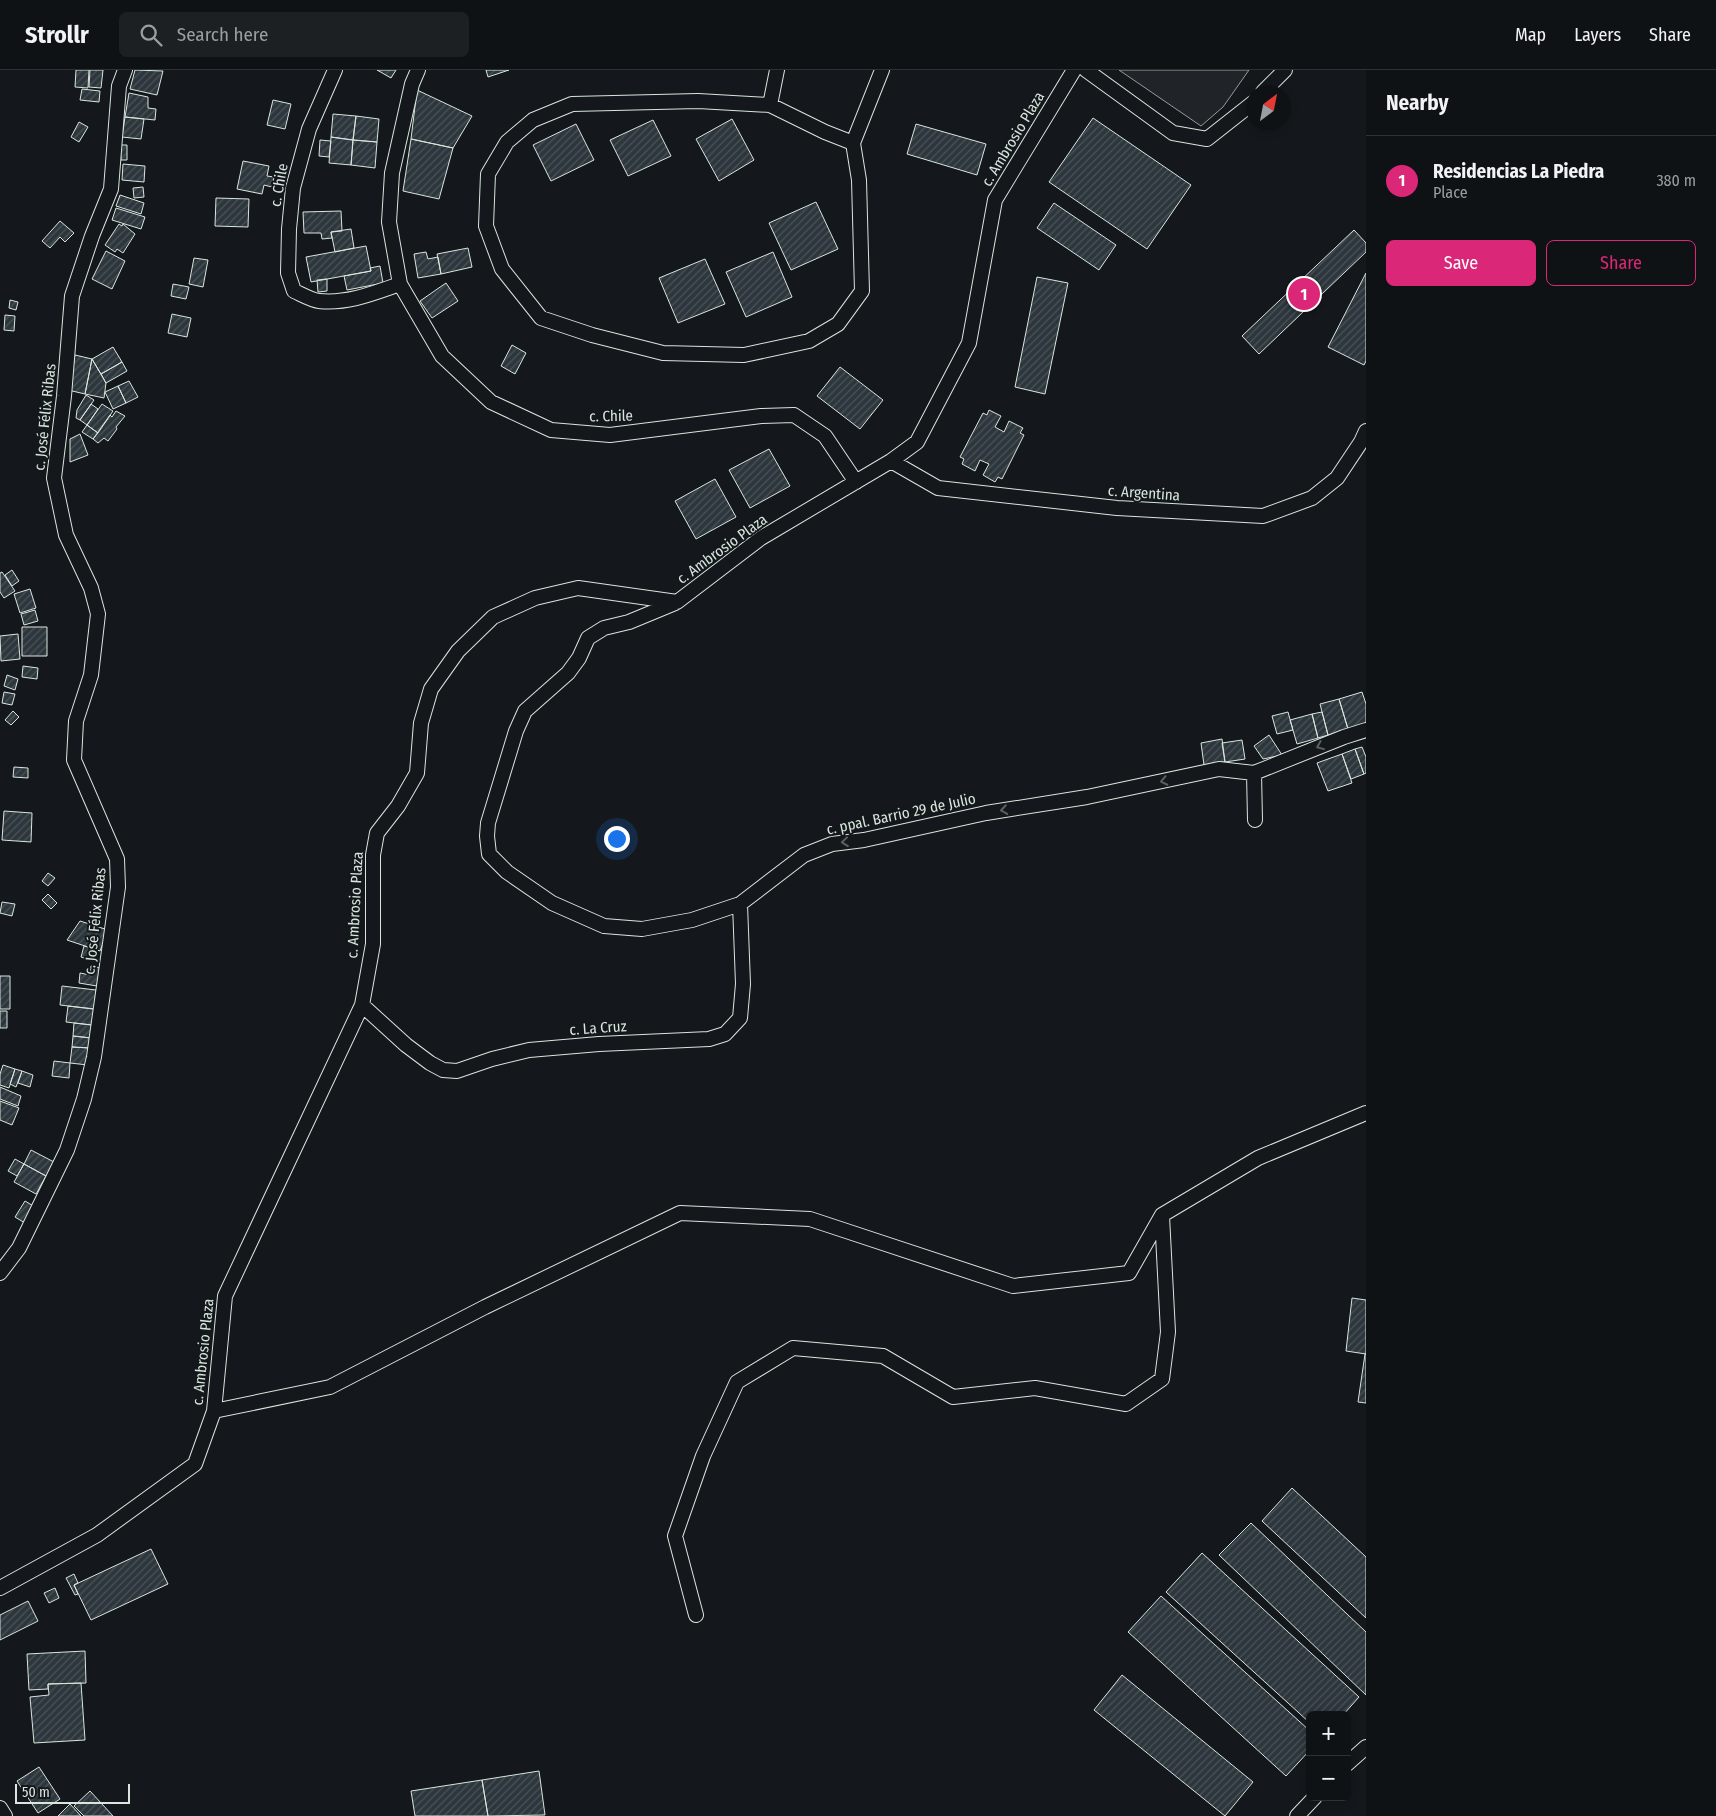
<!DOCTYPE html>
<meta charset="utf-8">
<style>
body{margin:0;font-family:"Fira Sans Condensed",sans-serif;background:#1d2022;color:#f1f3f6}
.controls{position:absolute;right:15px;bottom:15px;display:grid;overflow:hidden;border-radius:8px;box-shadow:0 2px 8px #0003}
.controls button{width:45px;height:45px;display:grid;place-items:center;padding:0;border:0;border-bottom:1px solid #2f3234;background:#0f1215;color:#f1f3f6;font:25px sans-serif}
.compass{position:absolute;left:1246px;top:15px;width:45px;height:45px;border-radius:50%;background:#0f1215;box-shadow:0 2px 8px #0003;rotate:32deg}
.scale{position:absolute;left:15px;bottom:12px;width:115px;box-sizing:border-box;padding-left:5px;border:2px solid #d8e6dc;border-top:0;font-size:14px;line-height:18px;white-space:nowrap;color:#d8e6dc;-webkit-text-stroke:4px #14181c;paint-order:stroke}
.you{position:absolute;left:616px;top:768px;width:18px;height:18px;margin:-12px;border:4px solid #fff;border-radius:50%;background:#1a73e8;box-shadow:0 0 0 8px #1a73e833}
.badge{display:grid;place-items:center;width:32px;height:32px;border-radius:50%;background:#db2777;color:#fff;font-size:16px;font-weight:700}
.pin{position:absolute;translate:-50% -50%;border:2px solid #fff;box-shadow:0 1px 5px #0006}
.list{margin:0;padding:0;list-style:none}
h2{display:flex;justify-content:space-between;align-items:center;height:65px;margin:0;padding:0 20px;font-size:21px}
h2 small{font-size:16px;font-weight:400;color:#9b9ea0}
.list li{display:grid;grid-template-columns:32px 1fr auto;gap:15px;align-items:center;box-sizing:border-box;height:90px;padding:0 20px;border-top:1px solid #2f3234}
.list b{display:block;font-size:19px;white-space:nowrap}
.list p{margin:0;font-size:16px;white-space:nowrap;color:#9b9ea0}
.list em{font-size:16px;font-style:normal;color:#9b9ea0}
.actions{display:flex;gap:10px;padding:15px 20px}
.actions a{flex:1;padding:11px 0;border:1px solid #db2777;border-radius:8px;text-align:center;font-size:18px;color:#db2777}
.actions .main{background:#db2777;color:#fff}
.icon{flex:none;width:28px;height:28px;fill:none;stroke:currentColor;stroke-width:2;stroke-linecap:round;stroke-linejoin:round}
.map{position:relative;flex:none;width:1366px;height:1746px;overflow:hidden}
header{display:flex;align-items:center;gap:30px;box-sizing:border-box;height:70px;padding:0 25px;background:#0f1215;border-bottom:1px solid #2f3234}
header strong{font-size:24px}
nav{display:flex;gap:28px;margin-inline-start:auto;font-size:18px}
.search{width:350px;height:45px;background:#1d2022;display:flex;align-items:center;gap:12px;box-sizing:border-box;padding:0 18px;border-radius:8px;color:#9b9ea0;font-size:19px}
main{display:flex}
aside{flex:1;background:#0f1215}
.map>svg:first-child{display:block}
.pitch{fill:#202428;stroke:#939e99}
.building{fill:url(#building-hatch);stroke:#d8e6dc}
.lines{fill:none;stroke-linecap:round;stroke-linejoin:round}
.street-casing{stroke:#d8e6dc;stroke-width:16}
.street{stroke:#14181c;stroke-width:14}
.oneway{stroke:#59605f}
.labels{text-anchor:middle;stroke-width:4;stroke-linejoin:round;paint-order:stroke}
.street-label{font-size:15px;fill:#d8e6dc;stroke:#14181c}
</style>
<header>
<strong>Strollr</strong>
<div class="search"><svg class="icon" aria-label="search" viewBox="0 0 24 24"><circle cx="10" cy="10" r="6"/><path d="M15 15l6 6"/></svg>Search here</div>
<nav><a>Map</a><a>Layers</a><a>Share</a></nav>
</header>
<main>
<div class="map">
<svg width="1366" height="1746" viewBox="0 0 1366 1746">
<defs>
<pattern id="building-hatch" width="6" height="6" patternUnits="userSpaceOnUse" patternTransform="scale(1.25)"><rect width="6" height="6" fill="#2c363c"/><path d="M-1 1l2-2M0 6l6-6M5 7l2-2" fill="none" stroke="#4a5358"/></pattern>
</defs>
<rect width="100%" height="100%" fill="#14181c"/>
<path class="pitch" d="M1119,0H1249L1223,37L1201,56Z"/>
<path class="building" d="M76,0H89L88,18L75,17Z
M90,0H103L101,18L89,17Z
M135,0L163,1L157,25L130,19Z
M377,0H396L391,8Z
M486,0H509L488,7Z
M82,19L100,21L99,32L80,30Z
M417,20L472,46L453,78L411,69Z
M129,23L148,27V38L156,39L155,50L125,47Z
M273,30L291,34L285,59L267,55Z
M333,44L356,46L353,70L331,67Z
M356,46L379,49L377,72L353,70Z
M125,47L144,49L141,69L122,67Z
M1093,48L1191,115L1147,179L1049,112Z
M732,49L754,90L719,111L696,69Z
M653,50L671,86L628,106L610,70Z
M79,52L88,57L79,72L71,67Z
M576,54L594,90L551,111L533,75Z
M916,54L986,74L977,105L907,84Z
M331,67L353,70L351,95L329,93Z
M411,69L453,78L439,129L403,121Z
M320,70L331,71L329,87L319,86Z
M353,70L377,72L375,98L351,95Z
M120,75H127V90H121Z
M243,91L269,96L267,106L274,107L272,117L264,115L262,124L237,119Z
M123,94L145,96L144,112L122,110Z
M143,117L144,127L134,128L133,118Z
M120,125L144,133L141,144L116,136Z
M216,128L249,129L248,157L215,156Z
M816,132L838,179L791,200L769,153Z
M1054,133L1116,175L1099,200L1037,158Z
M116,138L145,147L141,159L112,150Z
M341,141L342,161L331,162L332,168L322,169L321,163H304L303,142Z
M60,151L74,163L65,172L60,167L50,178L42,171Z
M119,154L122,156L123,154L135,164L123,183L117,179L115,182L105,175Z
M351,159L354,178L335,182L331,162Z
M1354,160L1366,173V182L1259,284L1242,266Z
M366,176L371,201L311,212L306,187Z
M468,178L472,197L441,204L437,184Z
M106,181L125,191L112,219L92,209Z
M426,182L428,189L438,187L441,204L418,208L414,184Z
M773,182L792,227L746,247L726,202Z
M194,188L208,190L203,217L189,214Z
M705,189L725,234L678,253L659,208Z
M380,196L383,213L347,220L344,206L371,201L370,198Z
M1366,203V291L1364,295L1328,277Z
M1037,207L1068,213L1045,324L1015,317Z
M327,209V221L318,222L317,210Z
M446,213L458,231L432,248L420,231Z
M173,214L189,217L186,229L171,226Z
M10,230L18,232L16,240L9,238Z
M172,244L191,248L187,267L168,263Z
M5,245L15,246L14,261L4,260Z
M512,275L526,283L515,304L501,296Z
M113,277L122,292L101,304L92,289Z
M75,285L92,289L85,324L68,320Z
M92,289L106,313L104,328L85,324Z
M122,292L127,301L106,313L101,304Z
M840,297L883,330L860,359L817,326Z
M129,311L138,327L126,333L118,316Z
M118,316L126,333L113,339L105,322Z
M86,325L94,330L80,350L76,348L77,340Z
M91,334L98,339L87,355L80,350Z
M102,334L113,341L98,363L87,355Z
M989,340L1001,346L995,357L1004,362L1009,351L1023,358L1020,363L1024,365L1002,409L998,407L995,412L983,405L989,394L980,390L975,401L962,394L964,389L960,387L983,343L987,345Z
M116,341L125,346L116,357L117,359L108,371L104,368L98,373L93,369L110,345L112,347Z
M87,355L98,363L93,369L82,362Z
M80,364L88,385L70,392V369Z
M769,379L790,416L750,438L729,400Z
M715,409L736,447L696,469L675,431Z
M12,500L19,511L12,516L5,505Z
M2,502L15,521L4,528L0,522V503Z
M30,519L36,538L20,543L14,524Z
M35,540L38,551L24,555L21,544Z
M22,557H47V586H22Z
M18,564L20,589L1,591L0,566Z
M23,596L38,598L37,609L22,607Z
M7,605L18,609L15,620L4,616Z
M4,622L15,624L12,635L2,633Z
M1362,622L1366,634V653L1348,659L1339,629Z
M1339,629L1348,659L1328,665L1320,634Z
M13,641L19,647L11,655L5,650Z
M1288,642L1293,660L1277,664L1272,646Z
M1322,642L1328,665L1318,668L1312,644Z
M1312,644L1318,668L1297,674L1290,650Z
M1269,665L1282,685L1263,689L1254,676Z
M1222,669L1225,692L1204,695L1201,673Z
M1242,670L1245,689L1225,692L1222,673Z
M1362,677L1366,687V703L1364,704L1355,679Z
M1355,679L1364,704L1351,709L1342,684Z
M1342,684L1352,713L1328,721L1317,693Z
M14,697L28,698V708L13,707Z
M4,741L32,743L31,772L2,770Z
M48,803L55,808L48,816L42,811Z
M48,824L57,833L51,839L42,830Z
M2,832L15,834L12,846L0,843Z
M80,851L108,860L100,881L67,870Z
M84,876L98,880L94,891L81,887Z
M91,896L100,898L97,916L79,913L80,903L90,905Z
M0,906H10V939H0Z
M62,916L96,920L94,939L60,935Z
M68,936L94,939L92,955L66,952Z
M0,941H7V958H0Z
M74,953L92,955L91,968L73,966Z
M73,966L91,968L90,978L72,977Z
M72,977L90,978L88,995L70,993Z
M54,991L70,993L69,1008L52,1006Z
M3,995L15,999L9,1018L0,1015V1004Z
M15,999L22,1001L16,1017L10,1014Z
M22,1001L33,1005L30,1017L18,1013Z
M0,1017L21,1026L18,1036L0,1029Z
M0,1031L19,1038L12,1055L0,1050Z
M31,1080L54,1092L46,1106L24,1094Z
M15,1089L24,1094L17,1106L8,1101Z
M24,1094L46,1106L36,1124L14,1112Z
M25,1131L35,1137L25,1153L15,1147Z
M1352,1228L1366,1230V1284L1346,1281Z
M1365,1284H1366V1333L1358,1332Z
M1292,1418L1366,1487V1548L1262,1451Z
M1251,1453L1366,1562V1625L1219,1485Z
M151,1479L168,1514L91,1550L74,1515Z
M1202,1483L1359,1627L1343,1645H1310V1653L1166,1522Z
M74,1504L78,1513L74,1515L78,1524L75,1525L66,1508Z
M55,1518L59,1528L49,1533L44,1523Z
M1161,1526L1310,1661V1680L1286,1706L1128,1562Z
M28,1531L38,1551L0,1570V1545Z
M85,1581L86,1613L48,1614V1619L29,1620L27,1584Z
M1122,1605L1253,1712L1225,1746L1094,1640Z
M81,1613L85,1670L34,1673L30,1627L49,1625L48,1614Z
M39,1697L60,1729L38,1743L17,1711Z
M539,1701L545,1745L488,1746L482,1710Z
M482,1710L488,1746H415L411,1721Z
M90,1721L113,1746H84L74,1736Z
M70,1734L81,1746H58Z"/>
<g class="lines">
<g class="street-casing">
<path id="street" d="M335,0L309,59L293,118L289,159L288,203L294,221C301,224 311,230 319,231C348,234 374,223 400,214
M418,0L412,14L392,103L389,152L400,214L442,286L491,332L551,360L610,365L761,346L794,345L825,366L856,412
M1086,0L1173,63L1207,69L1254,32
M1263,22L1285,0
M770,35L777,0
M853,73L825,62L770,35L698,31L572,34L533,50L507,72L488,104L486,156L502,199L541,248L592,265L663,283L744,285L809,271L838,254L862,221L859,110L853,73L882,0
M891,391L938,418L1117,438L1263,446L1312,428L1337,408L1361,372L1366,361
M675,533L629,552L604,558L588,568L579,588L568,603L525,641L516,661L488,753L487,766L489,784L507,802L552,833L604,856L642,859L692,850L740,834L804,785L832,774L864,770L986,743L1087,727L1219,699L1254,703L1344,667L1366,660
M1254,703L1255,750
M362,935L406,975L430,993L443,1000L457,1001L492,989L529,980L599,974L709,969L725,964L740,948L743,914L740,834
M0,1203L19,1178L67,1080L84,1029L94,987L118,817L117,789L74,690L76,651L91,605L98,544L91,518L66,465L54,408L64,326L72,226L92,166L111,119L119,16L125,0
M214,1341L330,1317L485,1237L680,1143L810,1149L1013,1216L1129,1203L1162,1145L1258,1088L1366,1043
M0,1518L97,1465L195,1394L214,1341L225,1226L362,935L373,874V785L377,763L398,736L417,703L421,653L431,619L458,581L493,547L535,528L578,518L677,532L761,468L891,391L917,372L969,273L995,130L1074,0
M696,1545L675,1466L703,1386L737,1312L793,1278L883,1286L953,1327L1035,1318L1126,1334L1162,1309L1168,1262L1162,1146
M1347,1694L1366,1677
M0,1738L5,1746
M1297,1746L1315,1727"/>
</g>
<use href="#street" class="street"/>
</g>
<defs><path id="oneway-chevron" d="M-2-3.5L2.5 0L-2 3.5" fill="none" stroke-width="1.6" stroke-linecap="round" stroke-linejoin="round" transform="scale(1.25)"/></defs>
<g class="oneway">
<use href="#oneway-chevron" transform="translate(1320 676) rotate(158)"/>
<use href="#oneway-chevron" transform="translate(1164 711) rotate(168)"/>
<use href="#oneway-chevron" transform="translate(1004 740) rotate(171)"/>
<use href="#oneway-chevron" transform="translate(845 772) rotate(174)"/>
</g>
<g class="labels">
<g class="street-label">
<text transform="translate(1013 69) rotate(-59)" y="5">c. Ambrosio Plaza</text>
<text transform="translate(279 115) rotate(-80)" y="5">c. Chile</text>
<text transform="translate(611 346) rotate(-1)" y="5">c. Chile</text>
<text transform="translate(45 347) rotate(-84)" y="5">c. José Félix Ribas</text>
<text transform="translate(1144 423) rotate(4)" y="5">c. Argentina</text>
<text transform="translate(722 479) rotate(-36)" y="5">c. Ambrosio Plaza</text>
<text transform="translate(901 744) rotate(-12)" y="5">c. ppal. Barrio 29 de Julio</text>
<text transform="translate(355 835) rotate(-87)" y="5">c. Ambrosio Plaza</text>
<text transform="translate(95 851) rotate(-84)" y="5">c. José Félix Ribas</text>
<text transform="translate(598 958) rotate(-4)" y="5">c. La Cruz</text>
<text transform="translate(203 1282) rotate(-84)" y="5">c. Ambrosio Plaza</text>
</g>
</g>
</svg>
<div class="controls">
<button>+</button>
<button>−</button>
</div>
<svg class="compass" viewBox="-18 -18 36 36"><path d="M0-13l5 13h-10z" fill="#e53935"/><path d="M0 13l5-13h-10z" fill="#9b9ea0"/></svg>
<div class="scale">50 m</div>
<div class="you"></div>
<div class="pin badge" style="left:1304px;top:224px">1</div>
</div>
<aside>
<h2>Nearby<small></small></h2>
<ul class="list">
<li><span class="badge">1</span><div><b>Residencias La Piedra</b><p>Place</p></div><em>380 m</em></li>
</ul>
<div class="actions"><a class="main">Save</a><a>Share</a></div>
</aside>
</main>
